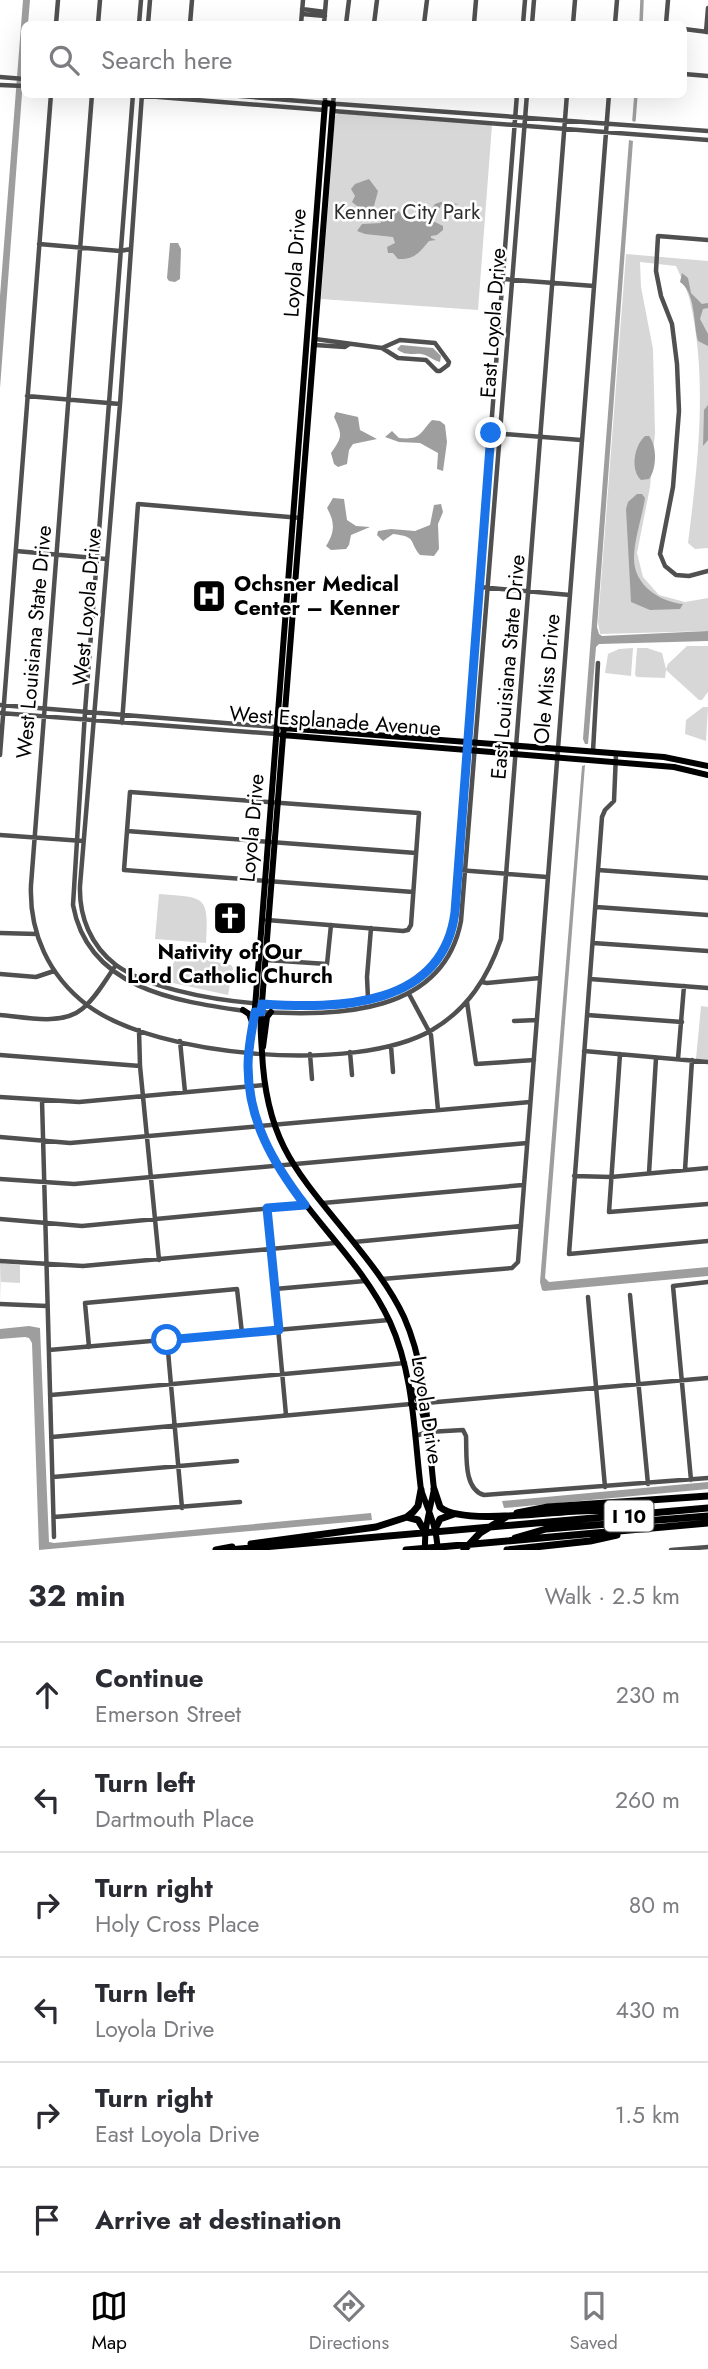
<!DOCTYPE html>
<meta charset="utf-8">
<style>
body{margin:0;font-family:Jost,sans-serif;background:#f2f2f3;color:#2b2b33}
.stop{position:absolute;width:21px;height:21px;margin:-16px;border:5px solid #1a73e8;border-radius:50%;background:#fff}
.stop.end{background:#1a73e8;border-color:#fff;box-shadow:0 2px 7px #0008}
.list{margin:0;padding:0;list-style:none}
h2{display:flex;justify-content:space-between;align-items:center;height:91px;margin:0;padding:0 28px;font-size:30px}
h2 small{font-size:23px;font-weight:400;color:#7c7c81}
.list li{display:grid;grid-template-columns:46px 1fr auto;gap:21px;align-items:center;box-sizing:border-box;height:105px;padding:0 28px;border-top:2px solid #e1e1e2}
.list b{display:block;font-size:26px;white-space:nowrap}
.list p{margin:0;font-size:23px;white-space:nowrap;color:#7c7c81}
.list em{font-size:23px;font-style:normal;color:#7c7c81}
.icon{flex:none;width:38px;height:38px;fill:none;stroke:currentColor;stroke-width:2;stroke-linecap:round;stroke-linejoin:round}
.map{position:relative;flex:none;width:708px;height:1550px;overflow:hidden}
.search{position:absolute;background:#fff;box-shadow:0 7px 28px #0002;left:21px;right:21px;top:21px;height:77px;display:flex;align-items:center;gap:18px;box-sizing:border-box;padding:0 24px;border-radius:10px;color:#7c7c81;font-size:26px}
.sheet{height:721px;background:#fff}
nav{display:flex;justify-content:space-around;align-items:center;box-sizing:border-box;height:98px;border-top:2px solid #e1e1e2;background:#fff;font-size:19px;color:#7c7c81}
nav a{display:grid;justify-items:center;gap:4px}
nav .on{color:#000}
.map>svg:first-child{display:block}
.green{fill:#d7d7d7}
.water{fill:#9e9e9e}
.lines{fill:none;stroke-linecap:round;stroke-linejoin:round}
.canal{stroke:#9e9e9e;stroke-width:3.5}
.minor{stroke:#505050;stroke-width:4.5}
.major{stroke:#000;stroke-width:6}
.highway{stroke:#000;stroke-width:7}
.route{stroke:#1a73e8;stroke-width:9}
.labels{text-anchor:middle;stroke-width:5;stroke-linejoin:round;paint-order:stroke}
.shield{fill:#fff;stroke:#4c4c4c;stroke-width:2}
.shield-label{font-size:19px;font-weight:bold;fill:#000}
.park-label{font-size:21px;fill:#2e2e2e;stroke:#fff}
.street-label{font-size:21px;fill:#000;stroke:#fff}
.poi-label{font-size:21px;font-weight:bold;fill:#000;stroke:#fff;text-anchor:start}
</style>
<div class="map">
<svg width="708" height="1550" viewBox="0 0 708 1550">
<rect width="100%" height="100%" fill="#fff"/>
<path class="green" d="M338,113L492,125L478,310L321,299L335,116Z
M626,254L708,261V548L695,549L688,543C698,463 708,380 690,301C687,289 681,277 676,266L640,262L641,287L653,349L655,433L650,487L637,553L643,577L659,595L685,602L708,598V631L600,634L598,622Z
M687,646H708V692L702,700H699L666,670L665,678L637,677L635,675L637,648H647L662,653L666,669L668,664Z
M633,648L631,676L605,673L608,654L619,649Z
M703,707H708L706,741L685,734L686,720Z
M159,894C205,898 209,894 206,943L155,939Z
M178,954L231,965L233,968L228,995L173,983V964Z
M701,1006L708,1007V1060L696,1059Z
M0,1263L20,1265V1283L1,1282V1302Z"/>
<path class="water" d="M23,0H30L28,24H24V67L0,388V296Z
M629,140L633,141L597,627L599,634L602,636L708,631V641L599,644L596,647L588,744H585L583,739Z
M369,179L378,191L374,206L363,219L358,214L357,206L352,202L355,196L351,189L355,184Z
M441,202L459,204L443,207L441,204L440,208H436L433,221L443,226V230L437,235L431,236V238L436,240L429,241C420,252 414,260 398,259L393,253H388L387,247L395,243L393,237L365,234L357,231L362,224L381,223L380,215L388,209H396L411,222L421,220L419,214C425,210 431,211 435,204Z
M170,243H178L181,249L180,279L175,282L169,281L167,278Z
M682,273L688,278L691,293L702,304L708,303V308L703,309L700,319L708,334V346L698,341C693,323 696,293 680,282Z
M401,345L433,348L441,356L440,362C435,361 430,357 425,355C416,351 407,358 397,349Z
M708,405V440L703,446L704,410Z
M336,412L358,417L360,430L377,439L353,444L349,450L347,464L338,467L334,464L331,453C342,437 343,436 334,417Z
M432,420L440,421L445,425L447,442L443,471L437,469L438,453L420,443L399,442L385,437L392,431L399,438C421,440 419,434 432,420Z
M645,436H649C657,446 657,468 649,479L641,480C630,470 634,446 645,436Z
M637,494H642L645,498C642,518 634,539 634,559C634,585 660,602 683,604L680,609L650,610L631,602L626,509L628,502Z
M333,498L344,499L347,520L356,526L370,527L351,535L349,545L346,549L331,550L326,546C335,532 335,522 327,508Z
M441,504L443,512L438,524L439,549L434,556L420,555C408,541 418,537 393,534L383,541L377,535L378,531L391,529L415,531L430,525L434,505Z
M585,765L545,1278L549,1282L708,1267V1276L544,1291L542,1290L540,1282L582,766Z
M29,1326L40,1328L49,1542L54,1543L371,1513L372,1520L39,1550L32,1343L29,1338L25,1337L0,1339V1329Z
M708,1482V1489L504,1508L502,1501Z"/>
<g class="lines">
<path class="canal" d="M641,24L642,0
M634,120L636,94"/>
<path class="minor" d="M302,9L325,12
M302,14L325,16
M56,24L58,0
M98,24L100,0
M139,24L141,0
M148,24L150,0
M190,24L192,0
M190,24H200
M301,24L303,0
M324,24L326,0
M346,24L349,0
M374,24L377,0
M424,24L427,0
M474,24L476,0
M523,24L525,0
M532,24L534,0
M573,24L575,0
M615,24L617,0
M666,24L668,0
M684,29L708,32
M706,32L708,8
M684,74L708,76
M0,77L24,79
M0,85L24,86
M92,94L31,885C29,933 49,976 87,1005C157,1058 357,1074 432,1030C468,1009 488,977 501,939L567,94
M121,94L324,110
M133,94L85,712L73,905C88,988 174,1001 245,1011
M142,94L120,404L80,886C79,917 91,946 116,965C172,1006 346,1020 407,987C430,975 445,954 452,930L517,94
M215,94L325,103V94
M334,94L333,104H338L708,131
M333,111L708,140
M708,240L658,236L656,271L661,296L672,324L677,364L679,411L673,487L660,554L665,566L676,575L689,576L708,571
M39,244L120,251L131,249
M503,279L594,286
M315,339L382,348L398,358L426,360L437,371H440L448,365L449,362L435,343L400,340L382,348
M315,345L345,347L348,345
M27,396L120,404
M491,433L581,440
M16,551L106,559
M479,587L570,595
M0,705L276,727
M0,713L277,734
M122,723L138,504L301,518
M593,751L598,663
M616,754L614,801L605,810L602,817L569,1254L708,1241
M0,755L51,94
M127,831L416,853
M0,835L83,841
M458,870L547,877
M598,870L708,878
M596,907L708,915
M267,920L403,931L408,930L411,925L419,813L130,792L124,870L413,892
M0,933L37,934
M593,943L708,951
M266,960L327,964L331,925
M0,974L36,977L54,971
M590,979L708,988
M482,982L487,983L540,978
M409,994L431,1035L438,1110
M368,999L367,977L371,928
M467,1002L476,1064L534,1060
M260,1012C338,1016 443,1015 461,921L527,94
M0,1015C24,1017 62,1026 82,1009C96,998 106,979 116,965
M587,1015L682,1022
M514,1021L537,1020
M139,1030L140,1066L159,1260
M180,1041L185,1092
M391,1046L393,1072
M584,1051L708,1062
M350,1052L352,1075
M310,1054L312,1079
M620,1054L609,1212L708,1204
M0,1055L140,1066
M678,1059L684,986
M0,1097L79,1102L264,1085
M42,1100L54,1537
M0,1137L70,1143L530,1102
M685,1170L692,1060
M649,1173L656,1058
M574,1176L611,1177L708,1168
M0,1179L74,1184L527,1143
M323,1203L523,1185
M267,1208L286,1415
M0,1219L82,1226L305,1205
M354,1242L521,1226
M0,1261L83,1266L335,1243
M382,1279L512,1268L518,1262L609,94
M275,1289L365,1281
M630,1295L648,1484
M588,1297L605,1487
M0,1304L47,1306
M167,1340L182,1508
M89,1347L85,1303L237,1289L242,1333
M49,1350L389,1320
M51,1395L405,1363
M426,1403L708,1378
M415,1436L428,1432L463,1430L466,1436C467,1455 463,1489 484,1495L708,1478
M52,1437L411,1404
M53,1477L237,1461
M691,1480L673,1286L708,1282
M54,1517L240,1502
M671,1550L708,1547"/>
<path class="major" d="M283,728L664,757L708,766
M282,735L674,767L708,775
M243,1010L249,1014L252,1022
M263,1047L267,1017L271,1012
M412,1390L418,1400L426,1403
M411,1404L421,1409L424,1418
M425,1550C424,1528 430,1510 434,1489C427,1431 428,1371 404,1317C390,1287 368,1260 347,1234C294,1169 266,1139 262,1052C261,1039 260,1027 261,1015L333,104L325,103L259,959C257,979 256,998 254,1018C251,1041 246,1063 249,1087C262,1185 351,1238 390,1322C414,1375 414,1434 421,1490C429,1512 436,1525 438,1550"/>
<path class="highway" d="M434,1489L440,1507C460,1525 549,1512 578,1511C602,1510 625,1510 649,1509
M517,1513L548,1507L708,1496
M407,1517L418,1520L424,1530
M436,1527L440,1519L454,1514
M515,1538L546,1529L708,1516
M251,1544L376,1527L407,1517L413,1512L418,1506L421,1490
M216,1550L232,1547
M229,1550L708,1508
M406,1550L708,1523
M464,1550L480,1533L506,1517
M507,1550L590,1541L617,1535"/>
</g>
<g class="lines">
<path class="route" d="M167,1340L279,1330L267,1208L305,1205C273,1163 248,1120 248,1066C248,1047 252,1030 255,1012H261L262,1004C338,1009 443,1008 455,912L491,433"/>
</g>
<defs>
<g id="hospital-square" transform="scale(1.75)"><rect x="-9" y="-9" width="18" height="18" rx="4" fill="#000" stroke="#fff"/><path d="M-5-5h3v3.5h4V-5h3V5h-3V1.5h-4V5h-3Z" fill="#fff"/></g>
<g id="church-square" transform="scale(1.75)"><rect x="-9" y="-9" width="18" height="18" rx="4" fill="#000" stroke="#fff"/><path d="M-1.2-6h2.4v3.5h3.3v2.4h-3.3V6h-2.4V-.1h-3.3v-2.4h3.3Z" fill="#fff"/></g>
</defs>
<g fill-rule="evenodd">
<use href="#hospital-square" x="209" y="596"/>
<use href="#church-square" x="230" y="918"/>
</g>
<g class="labels">
<rect class="shield" x="604.5" y="1500.5" width="49" height="31" rx="5"/>
<g class="shield-label">
<text x="629" y="1523">I 10</text>
</g>
<g class="park-label">
<text x="407" y="219">Kenner City Park</text>
</g>
<g class="street-label">
<text transform="translate(295 263) rotate(-86)" y="7">Loyola Drive</text>
<text transform="translate(493 323) rotate(-86)" y="7">East Loyola Drive</text>
<text transform="translate(87 607) rotate(-85)" y="7">West Loyola Drive</text>
<text transform="translate(34 642) rotate(-85)" y="7">West Louisiana State Drive</text>
<text transform="translate(508 667) rotate(-85)" y="7">East Louisiana State Drive</text>
<text transform="translate(547 679) rotate(-85)" y="7">Ole Miss Drive</text>
<text transform="translate(335 721) rotate(4)" y="7">West Esplanade Avenue</text>
<text transform="translate(252 828) rotate(-85)" y="7">Loyola Drive</text>
<text transform="translate(427 1410) rotate(81)" y="7">Loyola Drive</text>
</g>
<g class="poi-label">
<text x="234" y="591">Ochsner Medical<tspan x="234" dy="24">Center – Kenner</tspan></text>
<text x="230" y="959" text-anchor="middle">Nativity of Our<tspan x="230" dy="24">Lord Catholic Church</tspan></text>
</g>
</g>
</svg>
<div class="stop" style="left:167px;top:1340px"></div>
<div class="stop end" style="left:491px;top:433px"></div>
<div class="search"><svg class="icon" aria-label="search" viewBox="0 0 24 24"><circle cx="10" cy="10" r="6"/><path d="M15 15l6 6"/></svg>Search here</div>
</div>
<section class="sheet">
<h2>32 min<small>Walk · 2.5 km</small></h2>
<ul class="list">
<li><svg class="icon" aria-label="ahead" viewBox="0 0 24 24"><path d="M12 20V5M6 11l6-6 6 6"/></svg><div><b>Continue</b><p>Emerson Street</p></div><em>230 m</em></li>
<li><svg class="icon" aria-label="left" viewBox="0 0 24 24"><path d="M17 20v-9H6M10 6l-5 5 5 5"/></svg><div><b>Turn left</b><p>Dartmouth Place</p></div><em>260 m</em></li>
<li><svg class="icon" aria-label="right" viewBox="0 0 24 24"><path d="M7 20v-9h11M14 6l5 5-5 5"/></svg><div><b>Turn right</b><p>Holy Cross Place</p></div><em>80 m</em></li>
<li><svg class="icon" aria-label="left" viewBox="0 0 24 24"><path d="M17 20v-9H6M10 6l-5 5 5 5"/></svg><div><b>Turn left</b><p>Loyola Drive</p></div><em>430 m</em></li>
<li><svg class="icon" aria-label="right" viewBox="0 0 24 24"><path d="M7 20v-9h11M14 6l5 5-5 5"/></svg><div><b>Turn right</b><p>East Loyola Drive</p></div><em>1.5 km</em></li>
<li><svg class="icon" aria-label="arrive" viewBox="0 0 24 24"><path d="M6 21V4h12l-3 4 3 4H6"/></svg><div><b>Arrive at destination</b></div></li>
</ul>
</section>
<nav>
<a class="on"><svg class="icon" aria-label="map" viewBox="0 0 24 24"><path d="M3 6l6-2 6 2 6-2v14l-6 2-6-2-6 2zM9 4v14M15 6v14"/></svg>Map</a>
<a><svg class="icon" aria-label="directions" viewBox="0 0 24 24"><path d="M12 3l9 9-9 9-9-9zM9 14v-3h6M13 9l2 2-2 2"/></svg>Directions</a>
<a><svg class="icon" aria-label="saved" viewBox="0 0 24 24"><path d="M7 4h10v16l-5-4-5 4z"/></svg>Saved</a>
</nav>
